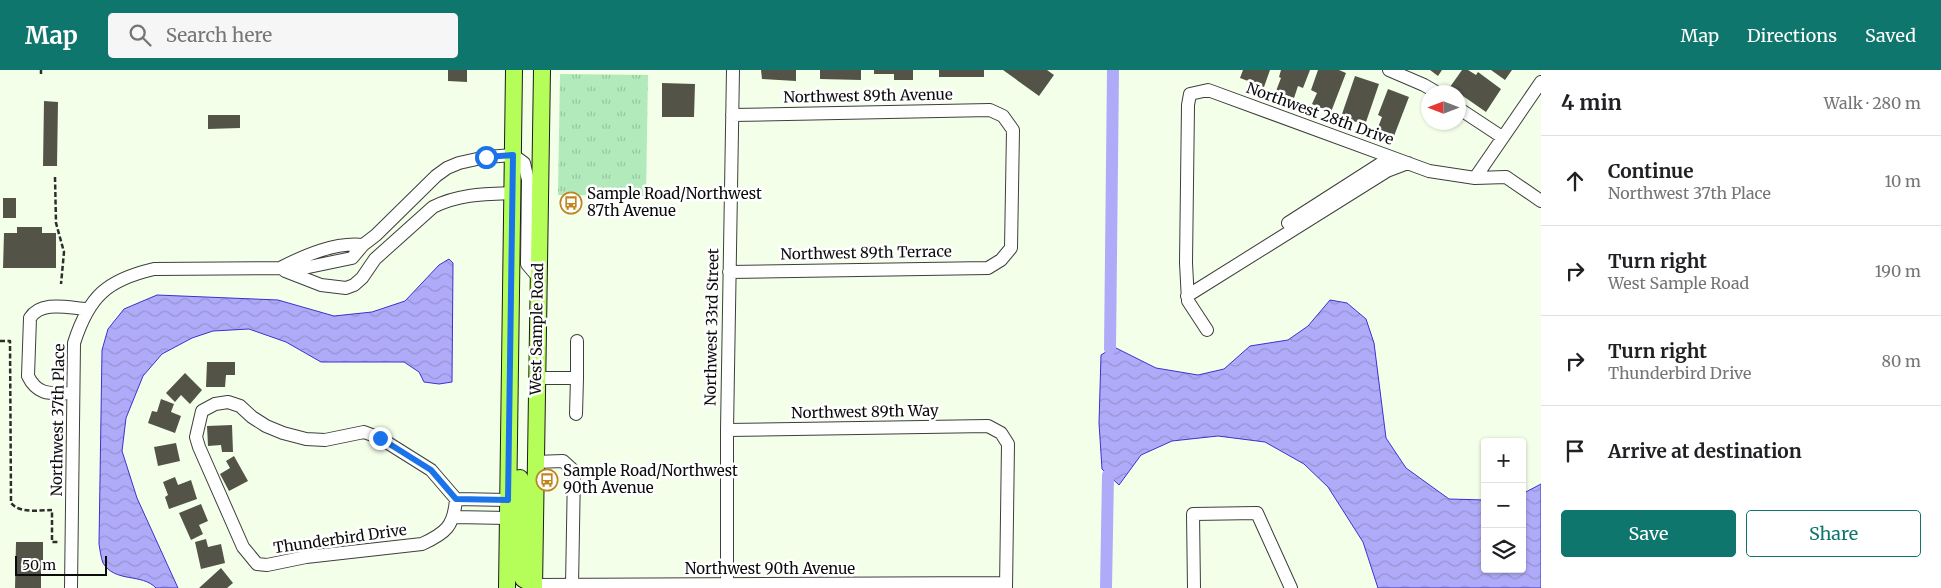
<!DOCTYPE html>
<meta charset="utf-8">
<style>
body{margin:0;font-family:Merriweather,serif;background:#f6f6f6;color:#202124}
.controls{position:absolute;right:15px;bottom:15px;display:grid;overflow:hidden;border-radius:5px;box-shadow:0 1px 4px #0004}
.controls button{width:45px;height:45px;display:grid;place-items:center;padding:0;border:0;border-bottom:1px solid #e0e0e0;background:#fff;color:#202124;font:25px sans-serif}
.compass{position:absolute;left:1421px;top:15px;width:45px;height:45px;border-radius:50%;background:#fff;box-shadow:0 1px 4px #0004;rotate:270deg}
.scale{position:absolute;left:15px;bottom:12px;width:92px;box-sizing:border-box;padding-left:5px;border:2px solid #0b0b0b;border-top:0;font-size:14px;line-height:18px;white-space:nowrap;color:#0b0b0b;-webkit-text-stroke:4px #fff;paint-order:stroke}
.stop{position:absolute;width:15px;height:15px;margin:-11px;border:4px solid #1a73e8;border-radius:50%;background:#fff}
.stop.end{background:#1a73e8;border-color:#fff;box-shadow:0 1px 5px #0008}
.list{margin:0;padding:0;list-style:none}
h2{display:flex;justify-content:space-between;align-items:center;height:65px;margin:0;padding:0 20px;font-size:21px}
h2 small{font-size:16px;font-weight:400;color:#757577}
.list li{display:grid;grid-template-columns:32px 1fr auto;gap:15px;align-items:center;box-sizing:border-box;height:90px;padding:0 20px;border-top:1px solid #e0e0e0}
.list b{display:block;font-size:19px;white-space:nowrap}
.list p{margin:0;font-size:16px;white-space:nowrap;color:#757577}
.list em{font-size:16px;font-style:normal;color:#757577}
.actions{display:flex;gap:10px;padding:15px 20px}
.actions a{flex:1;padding:11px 0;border:1px solid #0f766e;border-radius:5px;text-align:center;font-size:18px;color:#0f766e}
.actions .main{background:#0f766e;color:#fff}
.icon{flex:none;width:28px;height:28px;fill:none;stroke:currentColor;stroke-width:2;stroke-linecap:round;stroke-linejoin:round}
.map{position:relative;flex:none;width:1541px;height:518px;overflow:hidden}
header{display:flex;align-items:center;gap:30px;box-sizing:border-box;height:70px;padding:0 25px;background:#0f766e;color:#fff}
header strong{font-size:24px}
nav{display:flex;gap:28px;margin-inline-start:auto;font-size:18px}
.search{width:350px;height:45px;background:#f6f6f6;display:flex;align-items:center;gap:12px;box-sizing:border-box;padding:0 18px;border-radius:5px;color:#757577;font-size:19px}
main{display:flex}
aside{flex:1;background:#fff}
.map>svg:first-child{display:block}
.grass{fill:url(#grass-tufts)}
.water{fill:url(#water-waves);stroke:#3e30d2}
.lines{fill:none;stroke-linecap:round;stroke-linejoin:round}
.canal{stroke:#b0abf8;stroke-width:12}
.building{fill:#535447}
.minor-casing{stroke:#3e3e3e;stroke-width:14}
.major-casing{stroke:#1c1c1c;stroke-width:18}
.path{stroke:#2d2d2d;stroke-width:2.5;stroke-dasharray:5 2.5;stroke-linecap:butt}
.minor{stroke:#fff;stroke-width:12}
.major{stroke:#b5fe5a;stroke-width:16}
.route{stroke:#1a73e8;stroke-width:6}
.labels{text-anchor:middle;stroke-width:5;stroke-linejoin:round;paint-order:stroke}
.street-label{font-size:15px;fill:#0b0b0b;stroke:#fff}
.poi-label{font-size:15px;fill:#0b0b0b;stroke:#fff;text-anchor:start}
</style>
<header>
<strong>Map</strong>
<div class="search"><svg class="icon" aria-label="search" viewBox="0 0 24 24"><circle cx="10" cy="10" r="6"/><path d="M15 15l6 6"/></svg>Search here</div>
<nav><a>Map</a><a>Directions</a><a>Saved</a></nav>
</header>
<main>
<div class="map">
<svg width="1541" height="518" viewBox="0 0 1541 518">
<defs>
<pattern id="grass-tufts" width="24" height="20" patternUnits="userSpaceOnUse" patternTransform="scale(1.25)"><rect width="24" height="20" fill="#b2eabb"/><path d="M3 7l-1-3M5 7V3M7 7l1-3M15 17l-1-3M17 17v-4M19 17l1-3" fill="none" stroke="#98c79f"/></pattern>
<pattern id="water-waves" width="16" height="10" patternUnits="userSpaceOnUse" patternTransform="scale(1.25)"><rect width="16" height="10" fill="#b0abf8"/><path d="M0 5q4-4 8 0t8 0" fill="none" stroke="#9692d3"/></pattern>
</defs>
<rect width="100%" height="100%" fill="#f4ffe9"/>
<path class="grass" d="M560,4L648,5L646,126L558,125Z"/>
<path class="water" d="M449,189L453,193L452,312L439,314L424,312L419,302L404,292H321L286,272L249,259L213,261L192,268L162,284L143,306L126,348L122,381L137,428L178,518H156C142,503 115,513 103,493C101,488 100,480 99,474L102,280L108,259L124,239L157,225L278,230L334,246L372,242L405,231L439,195Z
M1330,230L1347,233L1366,249L1374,273L1386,368L1406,398L1449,429L1485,430V499H1522V424L1541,414V518H1378L1363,472L1328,417L1304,394L1265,372L1218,366L1172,371L1141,385L1119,415L1102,399L1099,353L1101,285L1114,277L1156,298L1198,305L1224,299L1250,276L1288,270L1308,256Z"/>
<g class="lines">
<path class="canal" d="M1110,279L1113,0
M1106,518L1108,405"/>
</g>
<path class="building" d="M448,0H467V12L448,11Z
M761,0H796V11L762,9Z
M820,0H861V10L820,9Z
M874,0H913V10H894V4H874Z
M939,0H984V7H939Z
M1003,0H1047L1054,5L1039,26Z
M1243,0H1270L1264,17L1240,8Z
M1281,0H1310L1303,18L1298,16L1294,28L1276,21L1281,8L1279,7Z
M1318,0H1339L1346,3L1331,42L1312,34L1317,23L1311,20Z
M1430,0H1442L1438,6Z
M1462,0H1468L1476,5L1478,2L1501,19L1486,42L1450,17Z
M1491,0H1512L1505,10Z
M1355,6L1379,14L1365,55L1341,47Z
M662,13L695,14L694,47H662Z
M1388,19L1409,27L1394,66L1377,60L1382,47L1378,45Z
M44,31L58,32L57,96H43Z
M208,45H240V58L208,59Z
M3,128H16V148H3Z
M17,157H42V163H56V198H3L4,163H17Z
M207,292H235V305H226L225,317H206Z
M185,303L202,320L190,334L181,325L175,332L166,323Z
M161,329L174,334L171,342L181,346L175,363L148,353L152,341L157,342Z
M232,355L233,382H222L221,375L208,376L207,356Z
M176,373L180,391L158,396L154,377Z
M234,386L248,411L229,421L220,404L230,398L226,391Z
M175,407L178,415L191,410L197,429L169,439L165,427L168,425L163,412Z
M201,434L208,451L199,455L203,464L191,470L179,443Z
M206,469L208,477L221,474L225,493L201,499L195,472Z
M16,472H43V490H41V518H15Z
M221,498L233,513L227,518H199Z"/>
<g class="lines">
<g class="minor-casing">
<path id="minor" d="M1389,0L1424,15L1436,22
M1458,38L1502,67
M1475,108L1541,12
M1288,153L1391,87
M282,197C306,185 335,172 363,175
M285,201L321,215L346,218L354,215L362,208L375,189L433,137C459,124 484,124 513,123
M729,202L988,198L1001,190L1011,178L1013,60L1003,46L990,40L732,45
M1187,226L1387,101L1408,93
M1207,260L1188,231L1186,193L1188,35L1190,24L1208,20L1429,101L1475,108L1506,107L1541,131
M537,308H577V271
M73,323C53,323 38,327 28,306L30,248C41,230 69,238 87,239
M228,332L240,336L252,347L266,356L283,363L306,369L325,370L364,362L380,368L431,400L456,429C454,456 446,463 422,474L306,487L267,495L257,494L243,477L199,377L196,367L202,341L215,334Z
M576,344L577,308
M727,360L988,356L1001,363L1008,374L1006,518
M535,392L563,391L574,401L572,516
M456,429L508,430
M454,447L508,448
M534,515L1006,513
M727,515V360L733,0
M71,518L74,273C89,226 107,210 154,199L304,198L352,188L363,175L376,165L436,106L447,98L459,93L486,87L513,85L524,93L528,110L527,194L538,207
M1194,518L1193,444L1257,443L1291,518"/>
</g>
<g class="major-casing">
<path id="major" d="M520,408L519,496L523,509L534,515
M507,518L514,0
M534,518L542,0"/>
</g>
<path class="path" d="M41,4V0
M55,107L56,153L64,182L61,214
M0,271H10L11,433C20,444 40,440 52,440V472H60"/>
<use href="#minor" class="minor"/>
<use href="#major" class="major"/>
</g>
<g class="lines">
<path class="route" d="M380,368L431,400L456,429L508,430L513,85L486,87"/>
</g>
<defs>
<g id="bus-ring" transform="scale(1.125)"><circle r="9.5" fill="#fff" stroke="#bf851f" stroke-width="1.5"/><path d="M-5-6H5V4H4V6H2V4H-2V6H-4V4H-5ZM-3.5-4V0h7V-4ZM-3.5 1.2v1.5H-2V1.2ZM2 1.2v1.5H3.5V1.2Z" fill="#bf851f"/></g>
</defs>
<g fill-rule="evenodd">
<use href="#bus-ring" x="571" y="133"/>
<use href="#bus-ring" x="547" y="410"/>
</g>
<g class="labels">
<g class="street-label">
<text transform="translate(868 26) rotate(-1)" y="5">Northwest 89th Avenue</text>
<text transform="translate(1320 44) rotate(20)" y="5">Northwest 28th Drive</text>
<text transform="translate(866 183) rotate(-1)" y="5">Northwest 89th Terrace</text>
<text transform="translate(712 257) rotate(-89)" y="5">Northwest 33rd Street</text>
<text transform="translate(537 259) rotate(-89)" y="5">West Sample Road</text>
<text transform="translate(865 342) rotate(-1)" y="5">Northwest 89th Way</text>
<text transform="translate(58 350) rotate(-89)" y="5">Northwest 37th Place</text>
<text transform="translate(340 469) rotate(-8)" y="5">Thunderbird Drive</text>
<text x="770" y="504">Northwest 90th Avenue</text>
</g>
<g class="poi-label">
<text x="587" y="129">Sample Road/Northwest<tspan x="587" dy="17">87th Avenue</tspan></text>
<text x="563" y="406">Sample Road/Northwest<tspan x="563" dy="17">90th Avenue</tspan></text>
</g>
</g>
</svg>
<div class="controls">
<button>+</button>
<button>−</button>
<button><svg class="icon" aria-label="layers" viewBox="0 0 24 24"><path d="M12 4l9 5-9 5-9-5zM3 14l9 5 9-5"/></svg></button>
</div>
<svg class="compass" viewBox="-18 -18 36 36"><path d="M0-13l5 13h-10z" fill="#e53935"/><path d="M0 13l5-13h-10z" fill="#757577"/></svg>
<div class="scale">50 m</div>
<div class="stop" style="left:486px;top:87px"></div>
<div class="stop end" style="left:380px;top:368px"></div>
</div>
<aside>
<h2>4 min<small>Walk · 280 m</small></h2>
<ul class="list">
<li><svg class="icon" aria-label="ahead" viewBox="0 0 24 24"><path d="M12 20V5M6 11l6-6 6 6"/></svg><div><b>Continue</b><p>Northwest 37th Place</p></div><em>10 m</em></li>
<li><svg class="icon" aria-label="right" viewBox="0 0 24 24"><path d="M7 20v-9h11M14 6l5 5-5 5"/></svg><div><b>Turn right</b><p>West Sample Road</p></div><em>190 m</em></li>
<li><svg class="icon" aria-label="right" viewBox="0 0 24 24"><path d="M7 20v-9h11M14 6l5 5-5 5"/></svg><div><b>Turn right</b><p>Thunderbird Drive</p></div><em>80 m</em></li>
<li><svg class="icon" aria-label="arrive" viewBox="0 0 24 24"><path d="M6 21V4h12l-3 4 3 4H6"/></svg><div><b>Arrive at destination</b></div></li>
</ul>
<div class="actions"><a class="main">Save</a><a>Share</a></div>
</aside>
</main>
